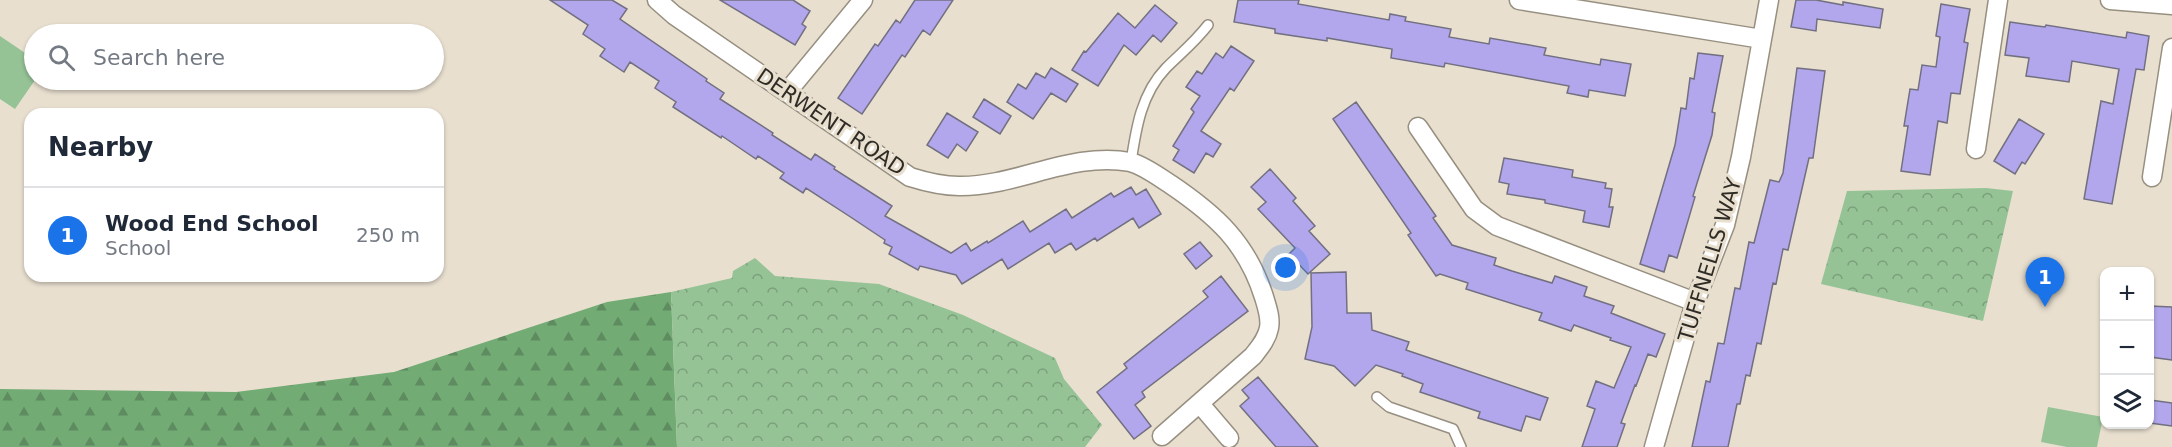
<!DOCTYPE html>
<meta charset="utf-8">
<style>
body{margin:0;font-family:"DejaVu Sans",sans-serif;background:#f6f6f7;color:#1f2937}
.controls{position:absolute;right:18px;bottom:18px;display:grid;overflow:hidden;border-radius:12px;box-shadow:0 2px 4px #0004}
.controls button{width:54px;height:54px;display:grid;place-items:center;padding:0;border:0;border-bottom:2px solid #e0e1e3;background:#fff;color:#1f2937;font:30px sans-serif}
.you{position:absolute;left:1286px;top:268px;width:21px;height:21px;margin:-15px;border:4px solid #fff;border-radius:50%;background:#1a73e8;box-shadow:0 0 0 9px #1a73e833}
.badge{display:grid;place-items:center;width:39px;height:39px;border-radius:50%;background:#1a73e8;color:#fff;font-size:20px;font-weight:700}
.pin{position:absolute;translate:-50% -50px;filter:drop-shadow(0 2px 3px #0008)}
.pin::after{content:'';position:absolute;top:32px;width:21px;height:18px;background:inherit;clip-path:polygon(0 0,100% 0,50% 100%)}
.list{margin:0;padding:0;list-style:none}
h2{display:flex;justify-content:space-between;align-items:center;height:78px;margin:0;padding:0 24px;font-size:26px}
h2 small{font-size:20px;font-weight:400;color:#747a83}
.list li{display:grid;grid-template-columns:39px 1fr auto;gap:18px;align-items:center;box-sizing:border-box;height:96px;padding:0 24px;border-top:2px solid #e0e1e3}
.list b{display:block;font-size:22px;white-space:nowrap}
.list p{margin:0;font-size:20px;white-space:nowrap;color:#747a83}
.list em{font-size:20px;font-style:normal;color:#747a83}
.icon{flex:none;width:33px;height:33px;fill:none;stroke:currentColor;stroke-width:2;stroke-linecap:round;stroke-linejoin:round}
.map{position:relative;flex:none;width:2172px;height:447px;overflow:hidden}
.search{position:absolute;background:#fff;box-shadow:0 2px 4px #0004;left:24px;top:24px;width:420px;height:66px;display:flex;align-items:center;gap:15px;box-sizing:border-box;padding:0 21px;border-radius:33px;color:#747a83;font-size:22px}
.panel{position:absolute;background:#fff;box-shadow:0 2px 4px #0004;left:24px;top:108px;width:420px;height:174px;border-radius:18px}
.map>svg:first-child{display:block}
.forest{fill:url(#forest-firs)}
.park{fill:url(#park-crowns)}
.garden{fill:#95c396}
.building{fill:#b2a6ec;stroke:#727080;stroke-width:1.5}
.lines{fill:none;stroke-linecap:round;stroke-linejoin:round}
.lane-casing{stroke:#978f80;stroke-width:12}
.street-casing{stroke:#978f80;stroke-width:21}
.lane{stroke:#fff;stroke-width:9}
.street{stroke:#fff;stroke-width:18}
.labels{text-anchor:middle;stroke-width:6;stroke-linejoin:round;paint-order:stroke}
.street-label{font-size:21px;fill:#2f2c26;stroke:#e8dfcf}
</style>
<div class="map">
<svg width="2172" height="447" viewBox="0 0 2172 447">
<defs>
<pattern id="forest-firs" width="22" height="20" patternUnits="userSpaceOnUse" patternTransform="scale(1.5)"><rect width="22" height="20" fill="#72ab74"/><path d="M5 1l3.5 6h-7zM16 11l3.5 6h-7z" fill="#5e8b5f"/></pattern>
<pattern id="park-crowns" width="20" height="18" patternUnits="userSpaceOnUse" patternTransform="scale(1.5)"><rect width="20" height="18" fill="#95c396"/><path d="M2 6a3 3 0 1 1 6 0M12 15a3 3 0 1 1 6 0" fill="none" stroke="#7a9f7a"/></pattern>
</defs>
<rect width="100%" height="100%" fill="#e8dfcf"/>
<path class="forest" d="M671,292L677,447H0V389L236,392L394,372L607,302Z"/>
<path class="park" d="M1986,188L2013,191L1983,321L1821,284L1847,191Z
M755,258L775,276L879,284L963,315L1055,358L1064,379L1102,425L1085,447H677L671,292L732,278L733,271Z"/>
<path class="garden" d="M0,36L34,59L35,80L15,109L0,99Z
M2048,407L2103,417L2097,447H2067L2041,442Z"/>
<path class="building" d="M550,0H612L627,9L620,19L707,79L706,81L724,93L720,99L773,133L772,135L811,160L815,154L835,167L834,169L892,206L885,216L951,253L966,243L971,251L987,241L988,243L1023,221L1030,232L1066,209L1072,218L1111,193L1114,197L1131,187L1136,195L1146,189L1161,214L1139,228L1133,218L1097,241L1095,238L1076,250L1071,243L1055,253L1049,243L1008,269L1002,259L962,284L956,275L920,266L918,270L889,254L892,247L884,243L885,240L849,216L806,188L803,193L780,178L784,173L758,156L756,159L722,136L721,138L673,107L676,102L655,88L659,81L630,62L624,72L600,56L605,49L583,34L588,25Z
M720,0H793L810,11L802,24L806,27L795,45Z
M915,0H953L930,35L923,30L905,57L902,55L862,114L838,98L875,44L878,46L896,20L900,23Z
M1238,0H1299L1298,4L1389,20L1390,14L1406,17L1405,21L1451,29L1449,37L1489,44L1490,38L1546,48L1544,55L1600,65L1601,59L1631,64L1625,96L1589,90L1588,97L1567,93L1569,86L1445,63L1444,67L1391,58L1392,49L1327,38V41L1275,33V29L1234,22Z
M1796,0H1816L1843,5V2L1883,9L1880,28L1817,19L1816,31L1791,27Z
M1941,4L1970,9L1964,42L1968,43L1960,94L1951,93L1947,123L1938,121L1930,175L1901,171L1908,126H1904L1910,89L1918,90L1922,65L1936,67L1940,37L1936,36Z
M1155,5L1177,23L1161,42L1153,35L1136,55L1124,45L1098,86L1072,70L1084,51L1086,52L1118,13L1135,28Z
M2010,22L2045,27L2046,25L2126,38L2127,32L2149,36L2144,70L2136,69L2112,204L2084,199L2101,101L2113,104L2119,69L2072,61L2069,82L2026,76L2029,58L2005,55Z
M1231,46L1254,61L1234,91L1230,88L1201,131L1221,144L1213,157L1206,153L1194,173L1173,160L1179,150L1173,146L1194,112L1191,109L1200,96L1186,87L1197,71L1202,74L1216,53L1223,58Z
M1698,53L1723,56L1712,112L1715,113L1712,135L1693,196L1695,197L1677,258L1669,255L1664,272L1640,264L1675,145L1681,108L1686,109L1690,78L1694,79Z
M1051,68L1078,84L1066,102L1051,93L1033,119L1007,102L1018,84L1026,89L1036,73L1045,78Z
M1797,68L1825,71L1813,158H1809L1788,250L1783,249L1776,284L1773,283L1761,344L1757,343L1750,376L1746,375L1740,404H1737L1728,447H1692L1706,381L1710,382L1718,343L1724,344L1735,288L1740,289L1749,242L1754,243L1770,180L1779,182L1783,173Z
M984,99L1011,116L1000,134L973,117Z
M1356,102L1436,216L1433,218L1452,245L1496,258L1494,265L1512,271L1552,283L1555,276L1587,287L1584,296L1614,306L1611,313L1665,334L1656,357L1648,354L1636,386L1635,385L1621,423L1625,424L1617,447H1582L1595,409L1587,406L1596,381L1614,388L1631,347L1610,340L1611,338L1574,325L1571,331L1539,320L1542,313L1466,289L1468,283L1440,274L1436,276L1408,235L1411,233L1333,119Z
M947,113L978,132L966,151L957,144L948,158L927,145Z
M2019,119L2044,134L2025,164L2022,162L2015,174L1994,161Z
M1504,158L1573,170L1572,177L1606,183L1605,188L1612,189L1609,207H1613L1609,227L1583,222L1585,211L1545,203V200L1507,194L1509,184L1499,182Z
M1270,169L1296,198L1293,201L1315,226L1309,231L1330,254L1308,274L1289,254L1295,248L1258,209L1266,202L1251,187Z
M1200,242L1212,256L1196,269L1184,254Z
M1346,272L1347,313H1371L1372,330L1409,342L1406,350L1548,398L1540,420L1526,416L1521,431L1478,418L1480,412L1420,392L1423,384L1402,376L1403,374L1376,365L1355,386L1334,366L1305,359L1312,327L1311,273Z
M1221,276L1248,311L1142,392L1145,397L1135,405L1151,426L1134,439L1097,392L1127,368L1124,364L1208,297L1203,291Z
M2150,306L2172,307V360L2150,357Z
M1258,377L1281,404L1318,447H1276L1240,406L1249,398L1242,390Z
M2150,400L2172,403V426L2150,423Z"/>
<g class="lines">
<g class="lane-casing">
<path id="lane" d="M1131,162C1136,129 1141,94 1166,68C1180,54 1195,42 1208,25
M1377,397L1389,407L1453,429L1461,447"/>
</g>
<g class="street-casing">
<path id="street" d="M657,0L674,15L910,177C926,182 942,186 959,186C1016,187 1072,151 1130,162C1143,165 1159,177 1170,184C1216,215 1247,243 1264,297C1267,307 1271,318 1269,328C1267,339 1260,347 1253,356L1162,436
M1519,0L1762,39
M2110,0L2172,5
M787,92L863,0
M1418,127L1474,209L1497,226L1695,302
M1976,149L1998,0
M2152,177L2172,48
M1200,404L1229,438
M1654,447L1695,302L1725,225L1741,157L1769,0"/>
</g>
<use href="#lane" class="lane"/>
<use href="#street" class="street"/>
</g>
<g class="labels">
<g class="street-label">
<text transform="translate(831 122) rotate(34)" y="7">DERWENT ROAD</text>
<text transform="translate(1710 260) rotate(-73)" y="7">TUFFNELLS WAY</text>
</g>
</g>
</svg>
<div class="controls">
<button>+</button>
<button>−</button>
<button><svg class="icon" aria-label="layers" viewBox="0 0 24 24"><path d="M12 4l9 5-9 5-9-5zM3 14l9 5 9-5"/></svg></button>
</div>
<div class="you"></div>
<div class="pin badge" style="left:2045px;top:307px">1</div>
<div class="search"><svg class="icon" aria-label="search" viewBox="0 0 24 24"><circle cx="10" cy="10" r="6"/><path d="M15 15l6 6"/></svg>Search here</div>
<section class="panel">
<h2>Nearby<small></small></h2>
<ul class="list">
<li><span class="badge">1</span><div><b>Wood End School</b><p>School</p></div><em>250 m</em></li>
</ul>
</section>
</div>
